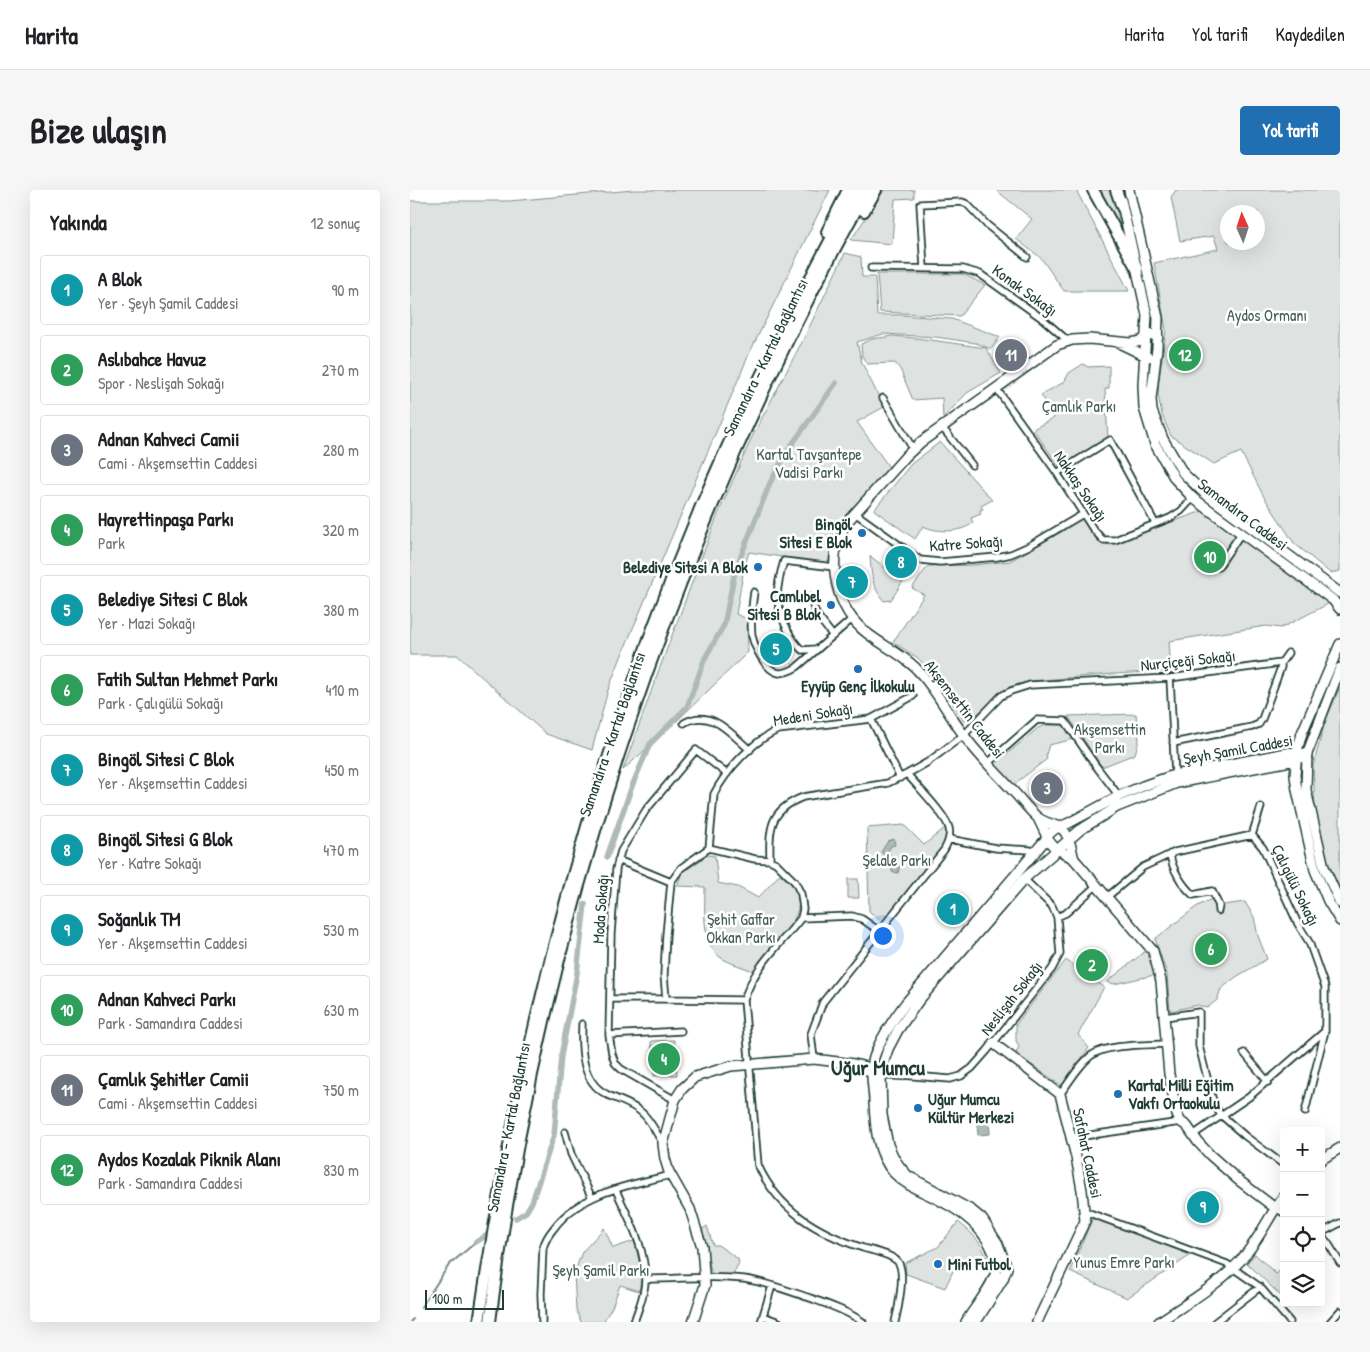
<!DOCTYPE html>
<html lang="tr">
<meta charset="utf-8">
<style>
body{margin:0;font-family:"Patrick Hand",sans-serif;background:#f6f6f6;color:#202124}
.controls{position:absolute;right:15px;bottom:15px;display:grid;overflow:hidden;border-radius:5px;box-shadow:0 5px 20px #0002}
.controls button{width:45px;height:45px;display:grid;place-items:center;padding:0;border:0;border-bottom:1px solid #e0e0e0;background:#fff;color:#202124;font:25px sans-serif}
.compass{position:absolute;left:810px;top:15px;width:45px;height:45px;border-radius:50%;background:#fff;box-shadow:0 5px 20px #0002;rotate:357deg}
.scale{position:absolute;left:15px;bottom:12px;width:79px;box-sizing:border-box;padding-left:5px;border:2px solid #1f3d34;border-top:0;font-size:14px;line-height:18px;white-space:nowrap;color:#1f3d34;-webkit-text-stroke:4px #fff;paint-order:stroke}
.you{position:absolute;left:472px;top:745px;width:18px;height:18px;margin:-12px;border:4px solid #fff;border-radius:50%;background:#1a73e8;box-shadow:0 0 0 8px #1a73e833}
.badge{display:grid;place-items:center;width:32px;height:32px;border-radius:50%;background:#1f6fb2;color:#fff;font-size:16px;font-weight:700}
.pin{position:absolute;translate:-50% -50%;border:2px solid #fff;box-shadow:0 1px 5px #0006}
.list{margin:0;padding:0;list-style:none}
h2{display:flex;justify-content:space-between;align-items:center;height:65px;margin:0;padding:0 20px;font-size:21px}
h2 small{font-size:16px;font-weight:400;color:#757577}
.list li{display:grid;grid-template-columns:32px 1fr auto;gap:15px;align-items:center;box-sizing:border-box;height:70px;margin:0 10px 10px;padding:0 10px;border:1px solid #e0e0e0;border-radius:5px}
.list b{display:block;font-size:19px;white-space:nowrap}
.list p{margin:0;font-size:16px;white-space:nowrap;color:#757577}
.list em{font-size:16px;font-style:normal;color:#757577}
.icon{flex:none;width:28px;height:28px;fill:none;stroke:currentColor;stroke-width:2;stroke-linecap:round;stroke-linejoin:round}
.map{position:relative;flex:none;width:930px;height:1132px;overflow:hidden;border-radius:5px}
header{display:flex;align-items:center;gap:30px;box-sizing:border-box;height:70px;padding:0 25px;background:#fff;border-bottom:1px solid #e0e0e0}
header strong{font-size:24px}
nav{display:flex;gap:28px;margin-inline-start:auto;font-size:18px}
.intro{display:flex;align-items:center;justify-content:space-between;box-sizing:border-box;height:120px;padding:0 30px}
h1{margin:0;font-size:35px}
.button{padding:12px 22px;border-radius:5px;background:#1f6fb2;color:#fff;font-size:18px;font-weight:700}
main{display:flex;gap:30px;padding:0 30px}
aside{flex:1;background:#fff;border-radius:5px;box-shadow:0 5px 20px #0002}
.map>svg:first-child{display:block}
.green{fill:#dee3e2;stroke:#7e908b;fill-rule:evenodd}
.water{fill:#afbab7;stroke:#758883}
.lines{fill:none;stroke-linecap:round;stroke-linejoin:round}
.stream{stroke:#758883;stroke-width:2}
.canal{stroke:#afbab7;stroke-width:5.5}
.street-casing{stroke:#1f3d34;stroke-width:9}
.secondary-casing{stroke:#1f3d34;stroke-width:12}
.highway-casing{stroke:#1f3d34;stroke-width:14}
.street{stroke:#fff;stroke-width:5.5}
.secondary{stroke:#fff;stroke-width:9}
.highway{stroke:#fff;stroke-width:10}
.poi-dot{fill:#1f6fb2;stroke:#fff;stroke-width:2}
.labels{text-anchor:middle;stroke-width:5;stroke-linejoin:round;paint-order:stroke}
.street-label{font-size:16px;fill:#1f3d34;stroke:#fff}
.park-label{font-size:16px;fill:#455e57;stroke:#fff}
.poi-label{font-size:16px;font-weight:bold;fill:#1f3d34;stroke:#fff;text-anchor:end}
.district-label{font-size:21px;font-weight:bold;fill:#1f3d34;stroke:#fff}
</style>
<header>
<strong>Harita</strong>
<nav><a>Harita</a><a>Yol tarifi</a><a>Kaydedilen</a></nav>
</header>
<div class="intro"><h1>Bize ulaşın</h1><a class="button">Yol tarifi</a></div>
<main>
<aside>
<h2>Yakında<small>12 sonuç</small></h2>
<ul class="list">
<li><span class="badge" style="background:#0f9aa8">1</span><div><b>A Blok</b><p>Yer · Şeyh Şamil Caddesi</p></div><em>90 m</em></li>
<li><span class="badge" style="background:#2e9e5b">2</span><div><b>Aslıbahce Havuz</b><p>Spor · Neslişah Sokağı</p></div><em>270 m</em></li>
<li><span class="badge" style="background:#6b7280">3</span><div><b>Adnan Kahveci Camii</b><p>Cami · Akşemsettin Caddesi</p></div><em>280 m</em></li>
<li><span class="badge" style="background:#2e9e5b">4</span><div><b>Hayrettinpaşa Parkı</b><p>Park</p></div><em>320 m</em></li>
<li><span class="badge" style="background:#0f9aa8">5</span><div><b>Belediye Sitesi C Blok</b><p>Yer · Mazi Sokağı</p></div><em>380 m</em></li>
<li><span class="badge" style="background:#2e9e5b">6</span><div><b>Fatih Sultan Mehmet Parkı</b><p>Park · Çalıgülü Sokağı</p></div><em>410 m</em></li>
<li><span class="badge" style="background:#0f9aa8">7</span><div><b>Bingöl Sitesi C Blok</b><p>Yer · Akşemsettin Caddesi</p></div><em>450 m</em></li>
<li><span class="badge" style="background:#0f9aa8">8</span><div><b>Bingöl Sitesi G Blok</b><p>Yer · Katre Sokağı</p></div><em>470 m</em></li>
<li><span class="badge" style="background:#0f9aa8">9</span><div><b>Soğanlık TM</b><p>Yer · Akşemsettin Caddesi</p></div><em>530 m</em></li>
<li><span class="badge" style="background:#2e9e5b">10</span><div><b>Adnan Kahveci Parkı</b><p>Park · Samandıra Caddesi</p></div><em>630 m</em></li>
<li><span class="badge" style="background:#6b7280">11</span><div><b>Çamlık Şehitler Camii</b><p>Cami · Akşemsettin Caddesi</p></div><em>750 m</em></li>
<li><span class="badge" style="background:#2e9e5b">12</span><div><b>Aydos Kozalak Piknik Alanı</b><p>Park · Samandıra Caddesi</p></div><em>830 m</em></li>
</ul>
</aside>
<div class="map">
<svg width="930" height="1132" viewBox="0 0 930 1132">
<rect width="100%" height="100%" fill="#fff"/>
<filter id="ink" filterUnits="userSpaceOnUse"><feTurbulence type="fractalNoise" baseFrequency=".02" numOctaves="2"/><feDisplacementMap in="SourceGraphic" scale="10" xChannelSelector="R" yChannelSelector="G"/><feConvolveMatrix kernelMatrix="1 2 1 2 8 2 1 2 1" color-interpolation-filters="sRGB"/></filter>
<g filter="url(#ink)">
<path class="green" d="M223,0H420L339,164L213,462L198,500L182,560L136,544L47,465H0V11H99Z
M474,0H504V8L485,9L482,54L441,50Z
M586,0H666L719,101H654L631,68L606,49L622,29Z
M690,0H701L713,43Z
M766,0H930V381L920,383L884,353L854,307L831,262L804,274L761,246L752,225L748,205L749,190L756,140L744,73L808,59L804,46L770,51L761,7ZM848,22V52H818V22Z
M435,63L451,67L452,87H465L467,125H492L542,129L590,147L581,159L566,153L526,147L473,144L447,152L452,173L474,217L447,232L479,277L445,315L423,345L418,374L339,362L334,378L326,424L337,429L338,462L269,529L213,580L247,485L308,324L342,247L394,148Z
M467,84H553L575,95L550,126L470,122Z
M483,146L514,149L576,158L591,183L557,203L533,228L532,208L503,210L490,179L485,173L457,174L452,166L451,154L462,149Z
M673,174L678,177L699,176V198L695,199L698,248L651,279L623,239L644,228L631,205L654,192L659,183Z
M530,252L582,310L571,316L573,319L570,320L571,324L561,328L563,333C550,343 528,343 513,336L505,349L464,320L501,274Z
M795,320L922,412L871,438L856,436L759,451L761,481L702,484L621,491L599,497L567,524L554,532L528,489L508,468L483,452L514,405L502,398L518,376L564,375L600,371L653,341L670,326L687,350L699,355Z
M460,366L493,391L481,410L474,411C462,397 461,384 460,366Z
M930,497V701L915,673L905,621L903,576L915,532Z
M726,524L729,550L725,564L692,577L658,526Z
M636,535H654L664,549L639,555L636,564L637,569L603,595L584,575L628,538Z
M494,635L514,655L536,637L537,646L534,656L472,732L459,721L457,638Z
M298,665L305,666L308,693L328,697L348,708L370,684C374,688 379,691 382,695C406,725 358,757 343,781C333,777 322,774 313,769C290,756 295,719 295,697L267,696L272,683Z
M438,689H448L449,708H438Z
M803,708L813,715L835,712L844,727L848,746L857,769L826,787L811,799L807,810L797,818L788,815L760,821L757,784L745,749L786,717Z
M738,759L749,784L704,794L697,792Z
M656,770L694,797L668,845L679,858L652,896L606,864L609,856L606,851V834Z
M264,850L267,885L244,886L241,851Z
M683,1027L722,1041V1042L781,1065L717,1108L660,1082Z
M548,1032C569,1047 572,1057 583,1080L546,1075L535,1098L496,1084L495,1073L528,1057Z
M297,1036L303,1055H308L328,1069L329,1073L322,1086L302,1085L291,1040Z
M194,1038L203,1058L224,1051C229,1067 233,1085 229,1101L210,1095L202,1117L193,1132H171L166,1119L164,1084L172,1062Z
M845,1064L866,1084L874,1077V1109L837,1073Z"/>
<path class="water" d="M484,649L485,655L481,656L478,661L482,668L490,674L488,683L482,682V675L471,662L478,651Z
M579,926L580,944L568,945L566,927Z"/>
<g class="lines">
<path class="stream" d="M11,1117L39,1075L66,1052
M0,1132L3,1129"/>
<path class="canal" d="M197,667L222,596L240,554L277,517L295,468L314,435L325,381L360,293L378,260L426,193
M106,1028L116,1022L122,1012L144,945L151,866L167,783L175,714
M66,1052L77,1045"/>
<g class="street-casing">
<path id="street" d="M461,78L553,79L570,84L633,129L658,151
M514,78L510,14L552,12L557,14L577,35L617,67
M586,198L647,283L683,339L693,350H705L760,328L771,321L783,308
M473,208L503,259
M531,236L562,275
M647,283L700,250L745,333
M445,323L510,370L530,372L587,367L601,364L619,356L673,324
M808,377L832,342
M344,402C342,416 340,431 342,445C344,457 356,481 369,483C376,483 382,480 387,477L442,429
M400,407L406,424L423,446
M406,459L392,460C385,454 382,449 378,441C364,412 365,401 374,371L424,377
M871,473L878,463
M760,488L765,586
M461,529L503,506
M274,533C301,517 321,544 340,560
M578,573L627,530L655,531L686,576L709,606
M842,645L851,617
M539,649L586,658L620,660L626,662
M299,658L304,604C317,579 343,551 368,540L461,529L490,588
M760,664C762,679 772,695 783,705L802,701L809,716L808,721
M208,670L261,692
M360,670C359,637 360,620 393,607L478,593L497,584L518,572L554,545L591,506L601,501L620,495L760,488L871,473V477L852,529L849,534L842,537L763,553
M697,707L733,677L765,662L842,645L853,658L888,734L899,752L915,797V841L895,922
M647,727L656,723L687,695
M391,728L442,726L452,729L469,741
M200,809H256
M334,810L256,809L254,785L256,745L261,692L271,678L299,658L345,669L360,670L366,673L385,692L391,704L393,719L391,728C368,758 346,773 334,810L348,975C368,1020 408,1043 453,1058C463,1061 481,1064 488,1072C496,1082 488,1120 485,1132
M755,827L789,822V856L804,915L811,925L835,946L874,975
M172,834C171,859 171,891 196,904C207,910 221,913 231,922C240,929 247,944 253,954
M199,845L271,841
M834,863L858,892
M404,869L401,844L413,812L534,660C538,653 541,646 539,638C536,625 507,596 497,584
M492,885L540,889L551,886L562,878L577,861L642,779L650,764L647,727L642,716L614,689
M650,904C660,892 669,874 682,865C698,854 736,855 756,854
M265,910L211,879L205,873L202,864L199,845L201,744L206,679L211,661L236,620L286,560L317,584
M155,942L161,964L182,1008
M783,945L839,907L915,841
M660,948L771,932
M206,1000C219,1030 236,1057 235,1091C235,1105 228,1119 224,1132
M865,1018L874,1023
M674,1021L817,1074L850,1097L880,1132
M911,1043L930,1033
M911,1046L918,1053L930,1073
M235,1091L241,1089C272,1089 303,1085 334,1089C356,1092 379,1101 400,1108C419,1115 437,1121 453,1132
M353,1126L369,1132
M132,1132L131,1104L133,1058C135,1050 139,1044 144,1038C171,1002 220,995 261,985
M351,1132L362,1096
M805,1132L850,1097
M920,1132L930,1121"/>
</g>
<g class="secondary-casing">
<path id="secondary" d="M719,0L748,128L747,158L741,209L742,221L753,249L773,283L794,303L930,403
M711,10L737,125L733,195L734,218L745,254L765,289L783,308L923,410L930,419
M711,154L738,167
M930,454L892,543L887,561L885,586L887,600L905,680L918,711L930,731
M930,478L897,564L896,600L914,677L930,713
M628,628L639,651L644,657L664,669L743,761L751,791L759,884L767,925L771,932L777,936L788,952L800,965L827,989L865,1018
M664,669C661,659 660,645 651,638C644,634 634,633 627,627C618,619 610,608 601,599C585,581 567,564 553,544C539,525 528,503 512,485C496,465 470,455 452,439C423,413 415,362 438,331L496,266L511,252L647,155L662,150L679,149L721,153L731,151L741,144L748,147
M583,853L650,904L666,967L672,1000L675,1031L627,1132
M911,970L930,958
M283,1132L295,1095L292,1057L280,1019L259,982L255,969L253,954L265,910L272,899L285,887L321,876L404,869L444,874L452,876L462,883L492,885
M556,1132C564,1118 587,1091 587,1076C587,1069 583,1062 580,1055C570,1036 552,1022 533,1012C516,1002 498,998 484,983C467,964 465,936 464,912C464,901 461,889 462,878C463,859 483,830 495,814L637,648L639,644L645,639L659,633L709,606L733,596L764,585L887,561L897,564
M566,1132L593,1089L597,1078L588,1054L572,1029L561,1020L498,986L490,977L484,968L478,955L472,925L471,886L474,879V871L478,859L488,840L509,810L614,689L670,640L707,617L767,593L886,570L897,564
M749,1132C777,1113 807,1096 830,1071C848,1052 858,1027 874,1006"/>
</g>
<g class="highway-casing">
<path id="highway" d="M683,0L727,79
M706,0L712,17
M454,21L466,0
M417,42L438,0
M69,1132C110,851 182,575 292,314C338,206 392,103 447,0
M80,1132C129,740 264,343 457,0"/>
</g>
<use href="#street" class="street"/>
<use href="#secondary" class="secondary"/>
<use href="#highway" class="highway"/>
</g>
</g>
<g class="poi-dot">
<circle cx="452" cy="343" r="5"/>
<circle cx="348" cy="377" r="5"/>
<circle cx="421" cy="415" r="5"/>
<circle cx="448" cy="479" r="5"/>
<circle cx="708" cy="904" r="5"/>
<circle cx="508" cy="918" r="5"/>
<circle cx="528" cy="1074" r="5"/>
</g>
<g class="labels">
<g class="street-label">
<text transform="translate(615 100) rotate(36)" y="6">Konak Sokağı</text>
<text transform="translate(355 167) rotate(-64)" y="6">Samandıra - Kartal Bağlantısı</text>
<text transform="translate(671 296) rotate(56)" y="6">Nakkaş Sokağı</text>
<text transform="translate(833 324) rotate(37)" y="6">Samandıra Caddesi</text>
<text transform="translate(556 353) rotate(-4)" y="6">Katre Sokağı</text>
<text transform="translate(778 470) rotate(-6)" y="6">Nurçiçeği Sokağı</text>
<text transform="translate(555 519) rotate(52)" y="6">Akşemsettin Caddesi</text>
<text transform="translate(403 524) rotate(-9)" y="6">Medeni Sokağı</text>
<text transform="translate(202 544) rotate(-71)" y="6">Samandıra - Kartal Bağlantısı</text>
<text transform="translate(828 559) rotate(-10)" y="6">Şeyh Şamil Caddesi</text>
<text transform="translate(886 695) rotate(64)" y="6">Çalıgülü Sokağı</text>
<text transform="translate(190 719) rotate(-86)" y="6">Moda Sokağı</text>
<text transform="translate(601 808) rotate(-52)" y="6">Neslişah Sokağı</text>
<text transform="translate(98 937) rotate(-79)" y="6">Samandıra - Kartal Bağlantısı</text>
<text transform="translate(678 963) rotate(78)" y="6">Safahat Caddesi</text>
</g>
<g class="park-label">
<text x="857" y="131">Aydos Ormanı</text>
<text x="669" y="222">Çamlık Parkı</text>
<text x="399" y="270">Kartal Tavşantepe<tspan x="399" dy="18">Vadisi Parkı</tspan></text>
<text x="700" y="545">Akşemsettin<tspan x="700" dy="18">Parkı</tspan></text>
<text x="487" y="676">Şelale Parkı</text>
<text x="331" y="735">Şehit Gaffar<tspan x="331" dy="18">Okkan Parkı</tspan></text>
<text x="714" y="1078">Yunus Emre Parkı</text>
<text x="191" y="1086">Şeyh Şamil Parkı</text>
</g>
<g class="poi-label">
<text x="442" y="340">Bingöl<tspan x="442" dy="18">Sitesi E Blok</tspan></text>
<text x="338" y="383">Belediye Sitesi A Blok</text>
<text x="411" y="412">Camlıbel<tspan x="411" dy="18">Sitesi B Blok</tspan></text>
<text x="448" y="502" text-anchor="middle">Eyyüp Genç İlkokulu</text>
<text x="718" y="901" text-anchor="start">Kartal Milli Eğitim<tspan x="718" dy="18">Vakfı Ortaokulu</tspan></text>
<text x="518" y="915" text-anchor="start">Uğur Mumcu<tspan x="518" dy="18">Kültür Merkezi</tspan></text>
<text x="538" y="1080" text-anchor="start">Mini Futbol</text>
</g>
<g class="district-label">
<text x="468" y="885">Uğur Mumcu</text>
</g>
</g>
</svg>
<div class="controls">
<button>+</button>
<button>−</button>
<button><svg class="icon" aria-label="locate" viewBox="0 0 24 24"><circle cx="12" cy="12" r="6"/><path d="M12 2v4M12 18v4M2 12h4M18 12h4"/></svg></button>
<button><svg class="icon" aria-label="layers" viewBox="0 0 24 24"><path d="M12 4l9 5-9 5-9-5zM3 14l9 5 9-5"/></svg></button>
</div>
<svg class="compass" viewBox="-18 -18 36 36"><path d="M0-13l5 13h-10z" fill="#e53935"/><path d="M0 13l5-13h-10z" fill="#757577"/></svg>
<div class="scale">100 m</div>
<div class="you"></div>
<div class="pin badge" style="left:543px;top:719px;background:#0f9aa8">1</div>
<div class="pin badge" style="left:682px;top:775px;background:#2e9e5b">2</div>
<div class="pin badge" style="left:637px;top:598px;background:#6b7280">3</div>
<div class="pin badge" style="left:254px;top:869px;background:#2e9e5b">4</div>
<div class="pin badge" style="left:366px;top:459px;background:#0f9aa8">5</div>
<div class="pin badge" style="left:801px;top:759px;background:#2e9e5b">6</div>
<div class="pin badge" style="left:442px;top:392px;background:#0f9aa8">7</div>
<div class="pin badge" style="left:491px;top:372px;background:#0f9aa8">8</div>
<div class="pin badge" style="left:793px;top:1017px;background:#0f9aa8">9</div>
<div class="pin badge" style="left:800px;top:367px;background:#2e9e5b">10</div>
<div class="pin badge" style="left:601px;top:165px;background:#6b7280">11</div>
<div class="pin badge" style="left:775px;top:165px;background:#2e9e5b">12</div>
</div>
</main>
